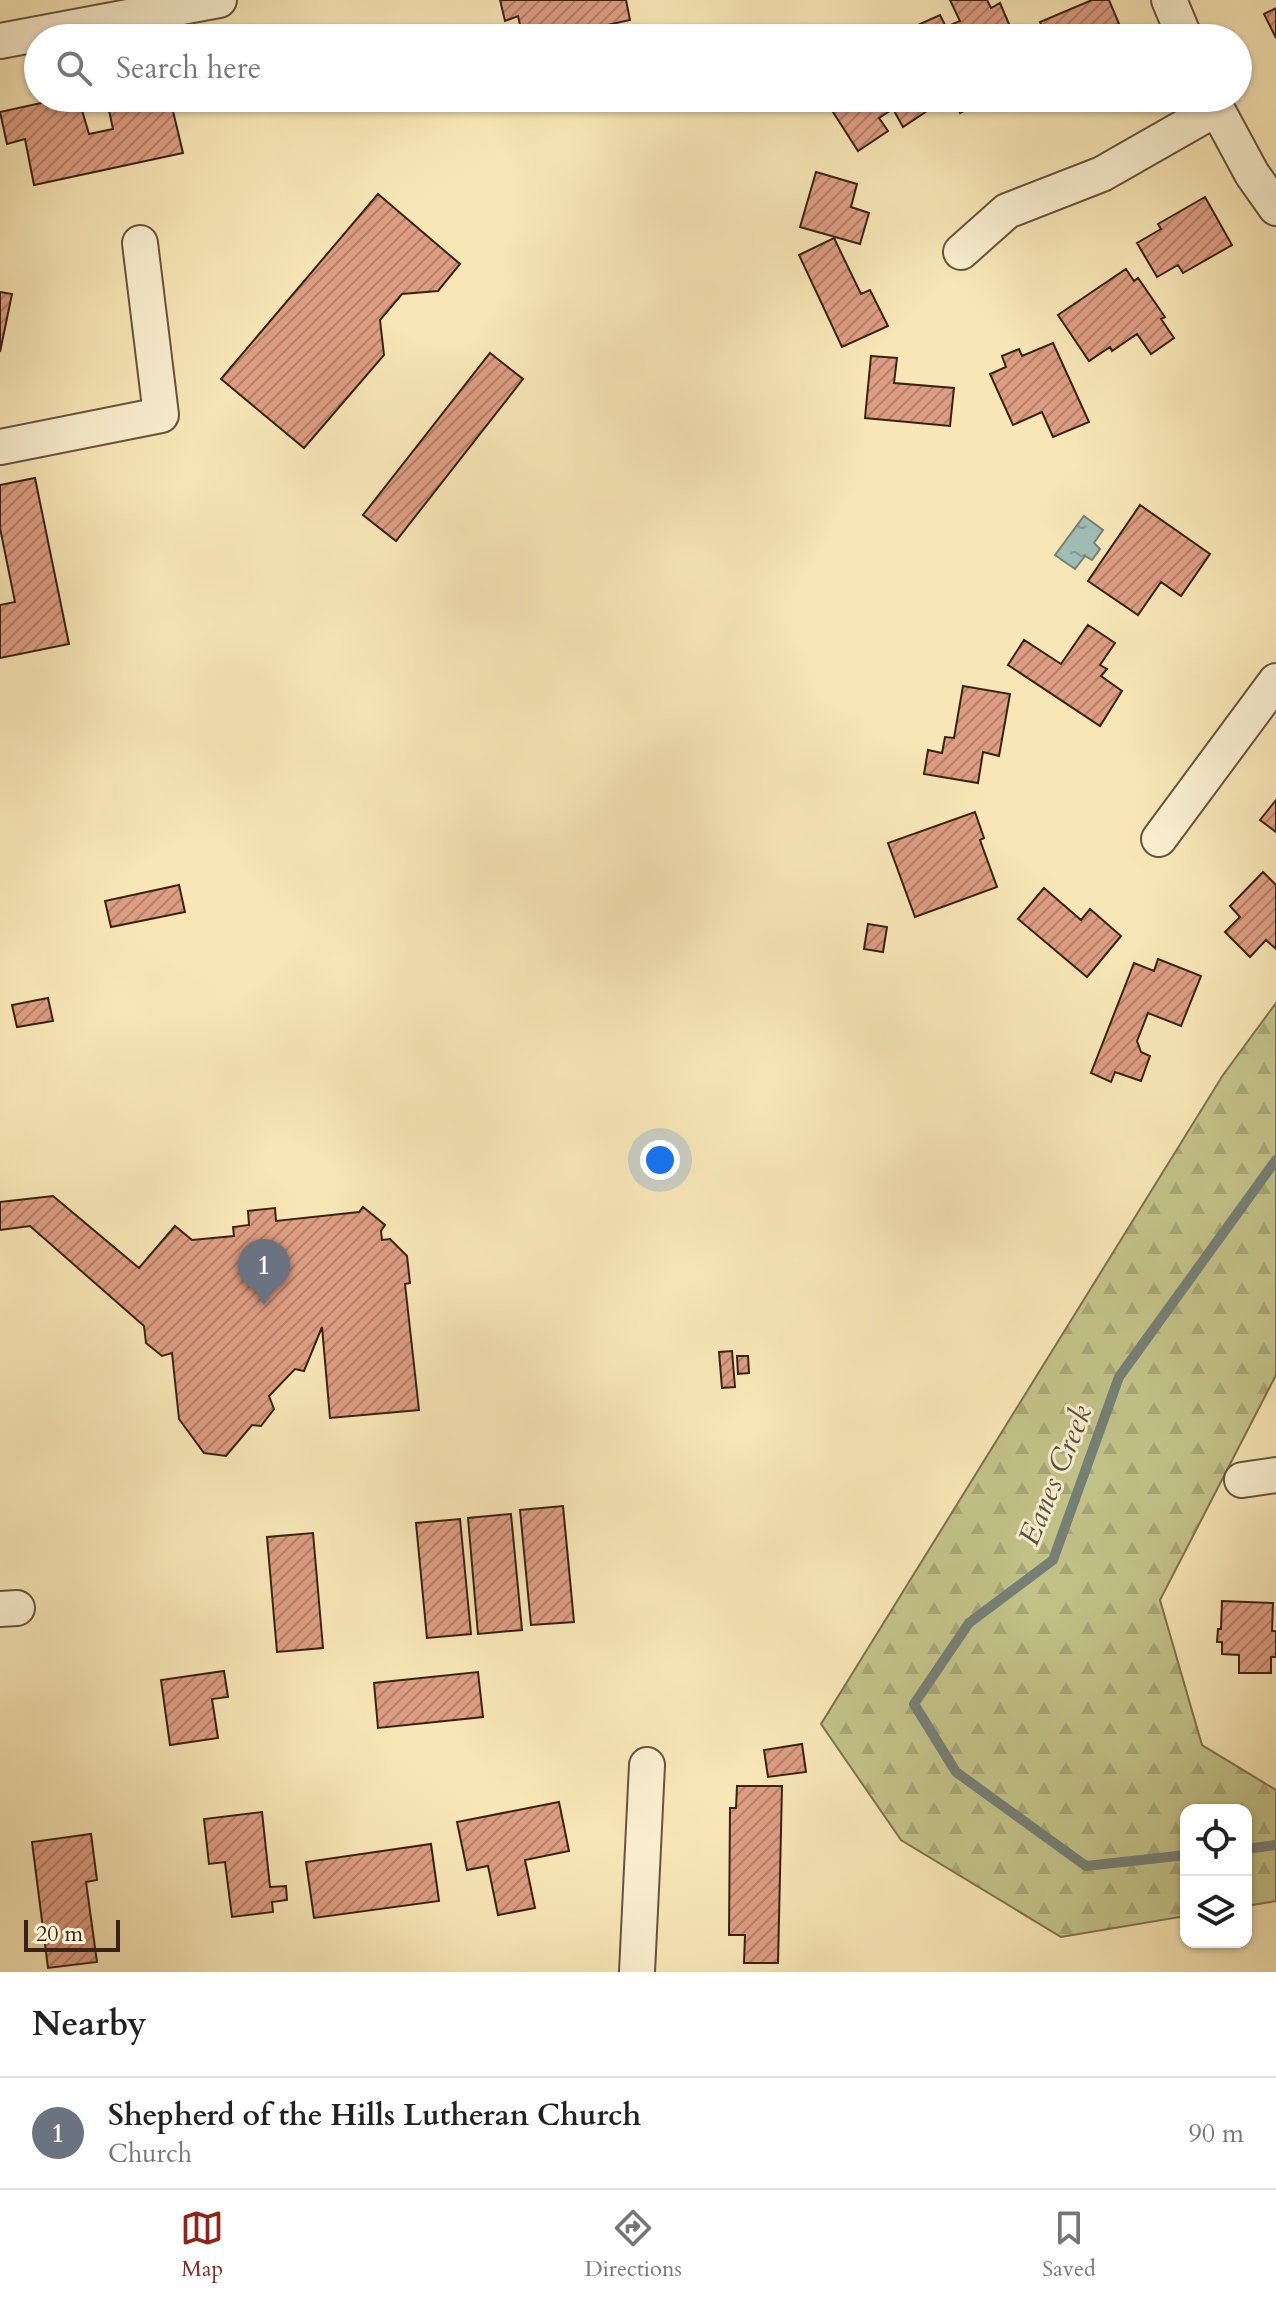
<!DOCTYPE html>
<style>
body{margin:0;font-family:Cardo,serif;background:#f6f6f6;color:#222}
.controls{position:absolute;right:24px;bottom:24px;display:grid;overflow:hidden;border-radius:16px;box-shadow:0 2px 6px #0004}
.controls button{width:72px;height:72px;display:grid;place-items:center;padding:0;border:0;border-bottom:2px solid #e0e0e0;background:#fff;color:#222;font:40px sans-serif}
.scale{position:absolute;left:24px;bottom:20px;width:96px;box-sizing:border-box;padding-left:8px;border:4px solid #382216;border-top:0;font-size:22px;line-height:28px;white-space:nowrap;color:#382216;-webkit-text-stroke:6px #faefd0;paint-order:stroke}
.you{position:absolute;left:660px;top:1160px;width:28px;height:28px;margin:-20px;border:6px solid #fff;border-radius:50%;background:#1a73e8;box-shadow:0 0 0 12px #1a73e833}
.badge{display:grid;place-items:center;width:52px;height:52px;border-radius:50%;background:#8f2418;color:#fff;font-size:26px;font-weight:700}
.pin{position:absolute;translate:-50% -66px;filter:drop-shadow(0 2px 4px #0008)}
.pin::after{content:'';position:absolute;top:42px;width:28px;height:24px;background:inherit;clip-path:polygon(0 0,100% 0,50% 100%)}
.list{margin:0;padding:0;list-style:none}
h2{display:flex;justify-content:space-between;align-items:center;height:104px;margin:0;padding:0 32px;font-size:34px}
h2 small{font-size:26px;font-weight:400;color:#767676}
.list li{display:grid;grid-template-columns:52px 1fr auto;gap:24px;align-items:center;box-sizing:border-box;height:112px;padding:0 32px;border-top:2px solid #e0e0e0}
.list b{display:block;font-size:30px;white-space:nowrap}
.list p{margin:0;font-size:26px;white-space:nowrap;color:#767676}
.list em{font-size:26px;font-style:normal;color:#767676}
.icon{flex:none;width:44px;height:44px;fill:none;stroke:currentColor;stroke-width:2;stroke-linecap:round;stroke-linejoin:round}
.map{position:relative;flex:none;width:1276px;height:1972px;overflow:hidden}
.search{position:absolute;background:#fff;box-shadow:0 2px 6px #0004;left:24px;right:24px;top:24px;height:88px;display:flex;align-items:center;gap:20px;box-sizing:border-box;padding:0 28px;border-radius:44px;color:#767676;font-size:30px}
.sheet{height:216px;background:#fff}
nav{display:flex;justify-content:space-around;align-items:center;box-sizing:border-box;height:112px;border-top:2px solid #e0e0e0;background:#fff;font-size:22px;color:#767676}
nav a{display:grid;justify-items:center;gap:4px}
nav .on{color:#8f2418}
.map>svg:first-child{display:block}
.forest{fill:url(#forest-firs);stroke:#7e7250;stroke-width:2}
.water{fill:url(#water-ripples);stroke:#768076;stroke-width:2}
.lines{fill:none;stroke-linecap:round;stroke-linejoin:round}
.stream{stroke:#768076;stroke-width:10}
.building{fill:url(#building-hatch);stroke:#382216;stroke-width:2;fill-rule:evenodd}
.minor-casing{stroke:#68533e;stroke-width:38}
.minor{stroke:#faefd0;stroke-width:34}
.labels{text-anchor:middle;stroke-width:6;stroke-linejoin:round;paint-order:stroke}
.water-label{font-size:30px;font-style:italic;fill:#575146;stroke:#faefd0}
</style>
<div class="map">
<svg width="1276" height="1972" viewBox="0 0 1276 1972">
<defs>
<pattern id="forest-firs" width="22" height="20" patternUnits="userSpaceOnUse" patternTransform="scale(2)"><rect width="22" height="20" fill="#c3c389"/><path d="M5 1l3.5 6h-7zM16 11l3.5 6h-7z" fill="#a8a776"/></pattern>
<pattern id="water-ripples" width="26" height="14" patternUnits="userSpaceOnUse" patternTransform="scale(2)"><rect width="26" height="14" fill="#a0beb6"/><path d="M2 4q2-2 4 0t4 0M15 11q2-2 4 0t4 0" fill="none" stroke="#839a93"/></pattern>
<pattern id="building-hatch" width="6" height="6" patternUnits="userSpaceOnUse" patternTransform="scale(2)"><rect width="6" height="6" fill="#dd9d82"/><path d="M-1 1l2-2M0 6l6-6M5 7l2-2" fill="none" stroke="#b48069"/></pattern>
</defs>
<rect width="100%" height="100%" fill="#f8e6b6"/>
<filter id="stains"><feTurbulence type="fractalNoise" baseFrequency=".0025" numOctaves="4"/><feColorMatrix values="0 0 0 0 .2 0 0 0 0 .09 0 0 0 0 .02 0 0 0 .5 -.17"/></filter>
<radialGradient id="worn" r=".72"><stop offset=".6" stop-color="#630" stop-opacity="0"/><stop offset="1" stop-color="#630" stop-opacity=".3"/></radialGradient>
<path class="forest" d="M1276,1003V1375L1160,1600L1202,1745L1276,1790V1901L1246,1906V1810H1186V1916L1061,1937L901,1840L821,1724L1223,1075Z"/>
<path class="water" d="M1084,516L1103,530L1094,543L1100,549L1092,560L1085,556L1075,569L1055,555Z"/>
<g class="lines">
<path class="stream" d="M1246,1849L1276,1845
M1186,1855L1086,1866L956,1772L914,1704L969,1623L1053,1560L1119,1377L1276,1160"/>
</g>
<path class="building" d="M500,0H626L630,20L548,38H523L518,16L505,21Z
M950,0H987L991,8L1000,3L1015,38H915L911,28L940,15L946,27L960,21Z
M1092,0H1109L1125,38H1047L1040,22Z
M1276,8V38L1264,14Z
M885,26L893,38H866Z
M64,98H204L172,107L183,153L34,185L25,139L7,144L0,112ZM107,101L113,129L89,134L81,107Z
M824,98H931L936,105L903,127L893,109L879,118L888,131L858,151Z
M953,98H981L983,102L960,113Z
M988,98H1006L991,105Z
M816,172L857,184L851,207L869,213L860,244L800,227Z
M378,194L460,264L438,291L402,294L380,320L384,355L304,448L221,379Z
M1205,197L1232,245L1183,273L1178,265L1157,277L1137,243L1161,229L1158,224Z
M834,238L861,294L870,290L888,326L842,347L799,255Z
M1126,269L1134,281L1138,278L1165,317L1161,319L1174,338L1151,354L1137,334L1112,351L1110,347L1089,361L1058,315Z
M0,292L12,294L0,352Z
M1053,343L1089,422L1053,437L1042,412L1013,425L990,374L1006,367L1002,356L1019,349L1022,356Z
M490,353L523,379L396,541L363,515Z
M871,356L897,358L894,383L954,388L950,426L865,418Z
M35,478L69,644L0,658V605L15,602L0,528V485Z
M1140,505L1210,554L1181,596L1161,582L1138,615L1088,581Z
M1088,625L1115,643L1100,665L1107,669L1101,676L1122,691L1100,726L1008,665L1024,640L1061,664Z
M963,686L1010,694L999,756L983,752L978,783L924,774L928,750L942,753L945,737L954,738Z
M1276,800V832L1260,820Z
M975,812L984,838L980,840L997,887L915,917L888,843Z
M1263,872L1276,885V949L1266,940L1250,957L1225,932L1240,917L1230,906Z
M179,885L185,912L111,927L105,901Z
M1044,888L1081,920L1090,909L1121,936L1087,977L1018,919Z
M868,924L887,927L883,952L864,949Z
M1158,959L1201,976L1181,1026L1148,1013L1137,1041L1141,1052L1150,1056L1141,1081L1115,1072L1111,1082L1091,1073L1134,963L1154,971Z
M48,998L53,1021L17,1027L12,1005Z
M53,1196L139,1268L175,1226L192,1240L234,1236L233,1227L249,1225L248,1211L275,1208L276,1221L359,1212L363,1207L385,1225L381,1231L382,1240L390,1239L407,1256L410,1283L405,1284L419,1410L330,1418L322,1327L304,1371L295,1369L269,1396L274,1409L261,1426L252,1425L226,1456L204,1453L179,1419L172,1353L162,1356L146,1343L144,1326L30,1226L0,1230V1202Z
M732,1351L735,1387L722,1388L719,1352Z
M737,1356H748L749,1373L738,1374Z
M563,1506L574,1622L531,1625L520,1510Z
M511,1514L522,1630L478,1634L468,1518Z
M460,1519L471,1634L427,1638L416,1523Z
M313,1533L323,1648L277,1652L267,1537Z
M1222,1601L1273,1603L1272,1631H1276V1657H1271V1673H1239V1655L1222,1654V1642H1217L1218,1629H1221Z
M224,1671L228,1697L212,1699L218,1738L170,1745L161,1680Z
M478,1672L483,1717L378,1728L374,1683Z
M802,1744L806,1772L768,1777L764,1750Z
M737,1786H782L778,1963H744L745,1935H729L730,1808H736Z
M559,1802L569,1851L525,1860L535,1908L498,1915L488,1866L467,1870L457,1822Z
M262,1812L270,1887L286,1886L287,1900L272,1902L273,1912L232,1917L225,1862L209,1864L204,1819Z
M91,1834L97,1880L86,1882L97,1962L48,1968L32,1842Z
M431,1844L439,1901L314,1918L306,1862Z"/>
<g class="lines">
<g class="minor-casing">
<path id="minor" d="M1169,0L1185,38
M0,41L219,0
M1211,98L1252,174L1276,208
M961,252L1007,211L1102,174L1216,109
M0,447L161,415L140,243
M1159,839L1276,681
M1242,1480L1276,1475
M0,1609L17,1608
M637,1972L647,1765"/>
</g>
<use href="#minor" class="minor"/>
</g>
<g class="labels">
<g class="water-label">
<text transform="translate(1055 1475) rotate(-68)" y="10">Eanes Creek</text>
</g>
</g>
<rect width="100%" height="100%" filter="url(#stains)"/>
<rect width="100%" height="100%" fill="url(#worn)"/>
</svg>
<div class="controls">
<button><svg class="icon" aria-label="locate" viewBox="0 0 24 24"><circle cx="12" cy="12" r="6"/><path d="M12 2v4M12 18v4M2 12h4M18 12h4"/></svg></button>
<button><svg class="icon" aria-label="layers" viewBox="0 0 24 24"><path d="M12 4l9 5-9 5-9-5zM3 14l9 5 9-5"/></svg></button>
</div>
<div class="scale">20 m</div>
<div class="you"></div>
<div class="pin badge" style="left:264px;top:1305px;background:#6b7280">1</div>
<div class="search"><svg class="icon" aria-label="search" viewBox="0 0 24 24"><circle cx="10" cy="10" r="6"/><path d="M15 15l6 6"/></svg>Search here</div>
</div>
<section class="sheet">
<h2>Nearby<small></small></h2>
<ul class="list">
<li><span class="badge" style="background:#6b7280">1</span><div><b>Shepherd of the Hills Lutheran Church</b><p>Church</p></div><em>90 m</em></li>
</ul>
</section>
<nav>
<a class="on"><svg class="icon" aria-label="map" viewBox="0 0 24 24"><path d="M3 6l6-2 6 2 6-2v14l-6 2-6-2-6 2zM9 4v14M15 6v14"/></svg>Map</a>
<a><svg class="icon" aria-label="directions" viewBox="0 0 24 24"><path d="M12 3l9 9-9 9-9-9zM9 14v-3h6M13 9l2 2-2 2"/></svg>Directions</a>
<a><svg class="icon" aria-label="saved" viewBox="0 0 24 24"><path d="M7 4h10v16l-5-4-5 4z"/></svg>Saved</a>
</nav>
